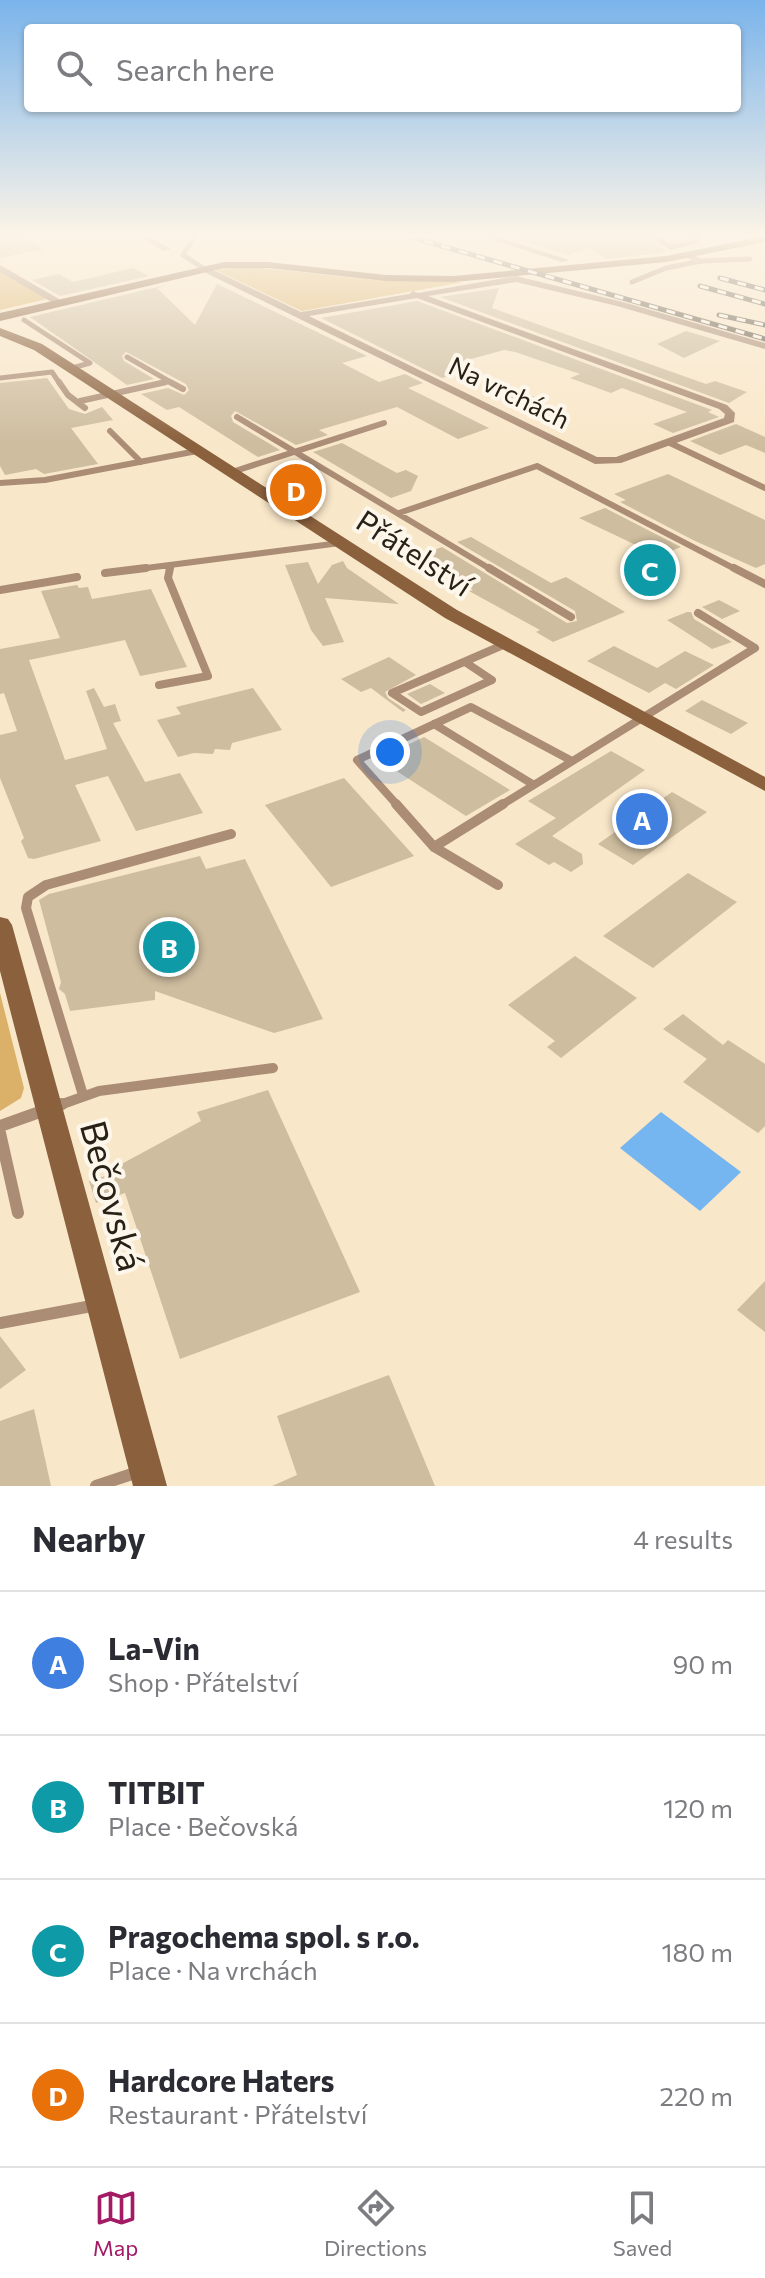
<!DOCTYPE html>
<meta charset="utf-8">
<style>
body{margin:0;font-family:Commissioner,sans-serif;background:#f2f2f3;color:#2b2b33}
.you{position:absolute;left:390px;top:752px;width:28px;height:28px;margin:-20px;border:6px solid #fff;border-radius:50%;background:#1a73e8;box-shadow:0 0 0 12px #1a73e833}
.badge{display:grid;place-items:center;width:52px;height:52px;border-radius:50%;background:#a31b65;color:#fff;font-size:26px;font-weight:700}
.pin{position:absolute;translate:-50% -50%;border:4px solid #fff;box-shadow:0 2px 8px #0006}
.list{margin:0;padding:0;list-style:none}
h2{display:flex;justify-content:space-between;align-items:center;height:104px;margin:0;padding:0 32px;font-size:34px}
h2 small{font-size:26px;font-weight:400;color:#7c7c81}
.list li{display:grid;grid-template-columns:52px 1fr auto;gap:24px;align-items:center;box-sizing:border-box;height:144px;padding:0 32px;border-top:2px solid #e1e1e2}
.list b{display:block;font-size:30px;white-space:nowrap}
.list p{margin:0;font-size:26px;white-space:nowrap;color:#7c7c81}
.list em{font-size:26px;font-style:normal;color:#7c7c81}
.icon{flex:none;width:44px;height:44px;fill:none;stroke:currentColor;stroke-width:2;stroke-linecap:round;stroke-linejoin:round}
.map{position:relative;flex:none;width:765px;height:1486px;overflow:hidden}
.search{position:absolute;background:#fff;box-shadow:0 2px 6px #0004;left:24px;right:24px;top:24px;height:88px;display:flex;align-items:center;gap:20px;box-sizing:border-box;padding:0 28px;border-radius:8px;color:#7c7c81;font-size:30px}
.sheet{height:680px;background:#fff}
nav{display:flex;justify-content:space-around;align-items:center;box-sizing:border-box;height:112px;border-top:2px solid #e1e1e2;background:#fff;font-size:22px;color:#7c7c81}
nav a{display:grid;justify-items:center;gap:4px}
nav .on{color:#a31b65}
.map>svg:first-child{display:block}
.green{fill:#dbb169}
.water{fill:#75b5f0}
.building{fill:#cebd9f}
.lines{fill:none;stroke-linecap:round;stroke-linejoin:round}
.lane-far4{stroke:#ab8d76;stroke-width:5}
.lane-far3{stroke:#ab8d76;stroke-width:6}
.lane-far2{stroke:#ab8d76;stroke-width:8}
.lane-far1{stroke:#ab8d76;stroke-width:10}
.lane{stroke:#ab8d76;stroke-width:12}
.street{fill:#ab8d76;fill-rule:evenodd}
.secondary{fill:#8a603d;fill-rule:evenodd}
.rail-casing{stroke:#615747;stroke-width:5}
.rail{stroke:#fdf6ea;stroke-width:3;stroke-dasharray:9;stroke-linecap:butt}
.labels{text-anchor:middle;stroke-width:8;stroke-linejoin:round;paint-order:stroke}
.far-street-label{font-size:26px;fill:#282116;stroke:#fdf6ea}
.street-label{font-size:30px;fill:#282116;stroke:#fdf6ea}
.near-street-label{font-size:36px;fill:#282116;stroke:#fdf6ea}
</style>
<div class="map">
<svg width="765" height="1486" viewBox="0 0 765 1486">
<rect width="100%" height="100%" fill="#f9e7c9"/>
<path class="green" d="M242,266L375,280L464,282L302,311L215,270Z
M0,272L47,299L0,310Z
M0,993L24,1088L21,1098L0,1111Z"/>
<path class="water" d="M661,1112L741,1172L700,1211L620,1148Z"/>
<path class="building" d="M0,236H20L44,249L0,258Z
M519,236H645L667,252L606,259L589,248L568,255L519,240Z
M133,268L149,276L60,296L32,280L59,274L73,282Z
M217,284L367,356L342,363L379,382L405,374L423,383L408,388L489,428L458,439L397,407L319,430L328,435L296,445L235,411L231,416L233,422L280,450L258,457L179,407L167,410L141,394L168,388L184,395L189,390L186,384L126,352L122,356L124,361L154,379L127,385L30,317L166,285L157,288L195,325Z
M499,288L492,308L706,384L715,381L747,392L729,403L440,297Z
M417,301L712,410L708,412L719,417L673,433L653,424L687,412L622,388L611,393L570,378L580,374L515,352L504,350L460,362L448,368L459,373L442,378L321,318Z
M686,331L720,341L684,358L657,344Z
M47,378L69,409L85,414L102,407L113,420L71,428L98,464L44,474L36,469L5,475L0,466V383Z
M513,388L535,397L514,404L493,395Z
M736,424L765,437V453L746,445L720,455L690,441Z
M342,443L397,473L406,470L418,476L411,491L391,498L313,452Z
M668,474L765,520V564L756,568L695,541L620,502L626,500L614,494Z
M605,508L681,547L659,556L579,518Z
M471,537L551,583L566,577L625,612L553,642L536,632L540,630L469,591L473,590L418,556L442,547L567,623L577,621L575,611L457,542Z
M644,559L668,572L652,579L628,566Z
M343,561L347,568L399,604L325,598L344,642L323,646L311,630L285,565L308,562L318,584L332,565Z
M77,585L79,588L88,587L92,599L151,589L187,667L140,676L125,640L29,660L65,760L107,749L86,691L94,688L104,707L115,704L121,721L113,723L145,782L180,773L203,813L136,831L108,776L75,785L101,841L34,859L28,858L21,841L24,838L0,778V735L17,731L4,693L0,694V649L60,638L41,591Z
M719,600L740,611L722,619L702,607Z
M687,612H691L694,619L732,642L712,649L667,620Z
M614,646L657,668L685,651L714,665L676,689L665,683L649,693L587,661Z
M389,657L416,675L385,692L388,698L406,710L403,712L371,688L361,692L341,679Z
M430,684L445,693L421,704L407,694Z
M253,688L282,730L232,743L230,750L215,749L213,754L194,753L178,757L157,720L181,714L176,707Z
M702,700L748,723L731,734L685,711Z
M424,737L510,790L466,816L378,759Z
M611,751L645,770L552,836L582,854L583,864L571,872L554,862L549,865L515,844L556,818L528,801Z
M344,778L414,856L331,887L265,805Z
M672,792L707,812L633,865L598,844Z
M200,856L206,869L245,859L323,1019L274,1033L155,991V1000L70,1011L65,994L59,989L61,982L39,900L49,894Z
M688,873L737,902L653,968L603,936Z
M575,956L637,998L561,1058L547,1047L555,1041L508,1005Z
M683,1014L723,1045L728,1040L765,1064V1126L758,1133L683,1082L707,1059L663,1029Z
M268,1090L360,1292L180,1359L125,1193L96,1203L89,1181L118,1172L116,1167L201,1121L197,1112Z
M765,1281V1332L737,1310Z
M0,1336L26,1370L0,1389Z
M389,1375L435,1486H272L297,1475L277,1416Z
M34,1409L51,1486H0V1421Z"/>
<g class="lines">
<path class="lane-far4" d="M195,236L183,255L203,268
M701,261L750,259
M632,282L666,268L701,261L689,256
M24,320L90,363L72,368
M127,357L174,384
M0,378L52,372L60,384
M157,384L169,381"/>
<path class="lane-far3" d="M59,382L68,395L85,408
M170,382L183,389
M80,401L166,382
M237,417L492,570
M110,431L141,462
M670,443L765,488
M232,472L384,423
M0,483L45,480L197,451
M399,513L537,466L737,570
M131,570L340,543
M169,570L170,565"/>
<path class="lane-far2" d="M489,568L571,617
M734,568L765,584
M105,573L146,568
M0,590L77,577
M465,662L492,680L421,712L392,693L503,645
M159,685L208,676L168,578L170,568
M434,724L534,785
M398,806L357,760L471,707L572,761
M500,806L755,648L698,613"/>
<path class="lane-far1" d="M396,804L434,847L498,885
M434,847L503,804
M83,1095L26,908L28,897L46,885L231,834
M57,1106L99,1091L273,1068"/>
<path class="lane" d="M0,1126L62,1104
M0,1133L18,1213
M0,1323L97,1305
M96,1486L138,1472"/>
<path class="street" d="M138,236H149L171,249L164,251Z
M481,236H495L569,260L562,262Z
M649,236H659L671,244L691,241V236H699V243L670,250Z
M0,265L59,299L61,301L53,303L0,272Z
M203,265L301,312L409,294L413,291L418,293L516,276L623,302L765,343V349L617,306L516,282L428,296L727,405L735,413L734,422L621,463L595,464L200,270L199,268ZM417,298L719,409L725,414L724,418L616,457H597L309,316Z"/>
<path class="secondary" d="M765,236V242L666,262L453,282L386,281L268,268H224L0,321V313L224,262H268L386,275L453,276L666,256Z
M0,328L42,344L457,610L765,777V791L445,618L34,350L0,336Z
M0,917L8,919L12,925L167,1486H133L0,971Z"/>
<g class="rail-casing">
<path id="rail" d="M407,236L765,339
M720,278L765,290
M700,286L765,304
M719,315L765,325"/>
</g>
<use href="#rail" class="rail"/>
</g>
<linearGradient id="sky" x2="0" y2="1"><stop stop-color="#7ab4eb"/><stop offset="0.53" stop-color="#fcf4e7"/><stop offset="1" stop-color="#fcf4e7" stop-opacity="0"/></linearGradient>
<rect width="765" height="444" fill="url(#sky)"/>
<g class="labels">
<g class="far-street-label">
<text transform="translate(509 393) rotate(26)" y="9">Na vrchách</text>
</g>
<g class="street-label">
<text transform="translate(414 554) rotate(33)" y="10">Přátelství</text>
</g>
<g class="near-street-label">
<text transform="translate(112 1196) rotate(75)" y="13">Bečovská</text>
</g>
</g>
</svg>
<div class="you"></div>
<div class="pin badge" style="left:642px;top:819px;background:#3f7fe0">A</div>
<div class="pin badge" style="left:169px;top:947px;background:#0f9aa8">B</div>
<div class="pin badge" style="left:650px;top:570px;background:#0f9aa8">C</div>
<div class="pin badge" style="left:296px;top:490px;background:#e8710a">D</div>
<div class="search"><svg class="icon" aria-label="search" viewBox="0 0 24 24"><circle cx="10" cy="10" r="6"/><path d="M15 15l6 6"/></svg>Search here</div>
</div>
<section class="sheet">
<h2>Nearby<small>4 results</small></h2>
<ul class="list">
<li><span class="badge" style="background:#3f7fe0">A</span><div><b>La-Vin</b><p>Shop · Přátelství</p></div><em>90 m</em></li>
<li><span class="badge" style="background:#0f9aa8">B</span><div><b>TITBIT</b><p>Place · Bečovská</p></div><em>120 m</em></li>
<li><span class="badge" style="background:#0f9aa8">C</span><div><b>Pragochema spol. s r.o.</b><p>Place · Na vrchách</p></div><em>180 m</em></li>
<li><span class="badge" style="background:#e8710a">D</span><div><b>Hardcore Haters</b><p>Restaurant · Přátelství</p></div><em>220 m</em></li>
</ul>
</section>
<nav>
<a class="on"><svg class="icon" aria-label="map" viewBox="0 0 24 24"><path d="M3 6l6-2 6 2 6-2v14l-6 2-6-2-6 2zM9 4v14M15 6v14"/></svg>Map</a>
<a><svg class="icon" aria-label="directions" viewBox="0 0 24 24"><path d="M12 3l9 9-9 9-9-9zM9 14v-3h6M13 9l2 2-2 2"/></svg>Directions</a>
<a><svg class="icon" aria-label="saved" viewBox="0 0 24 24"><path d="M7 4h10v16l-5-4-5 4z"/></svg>Saved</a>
</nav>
